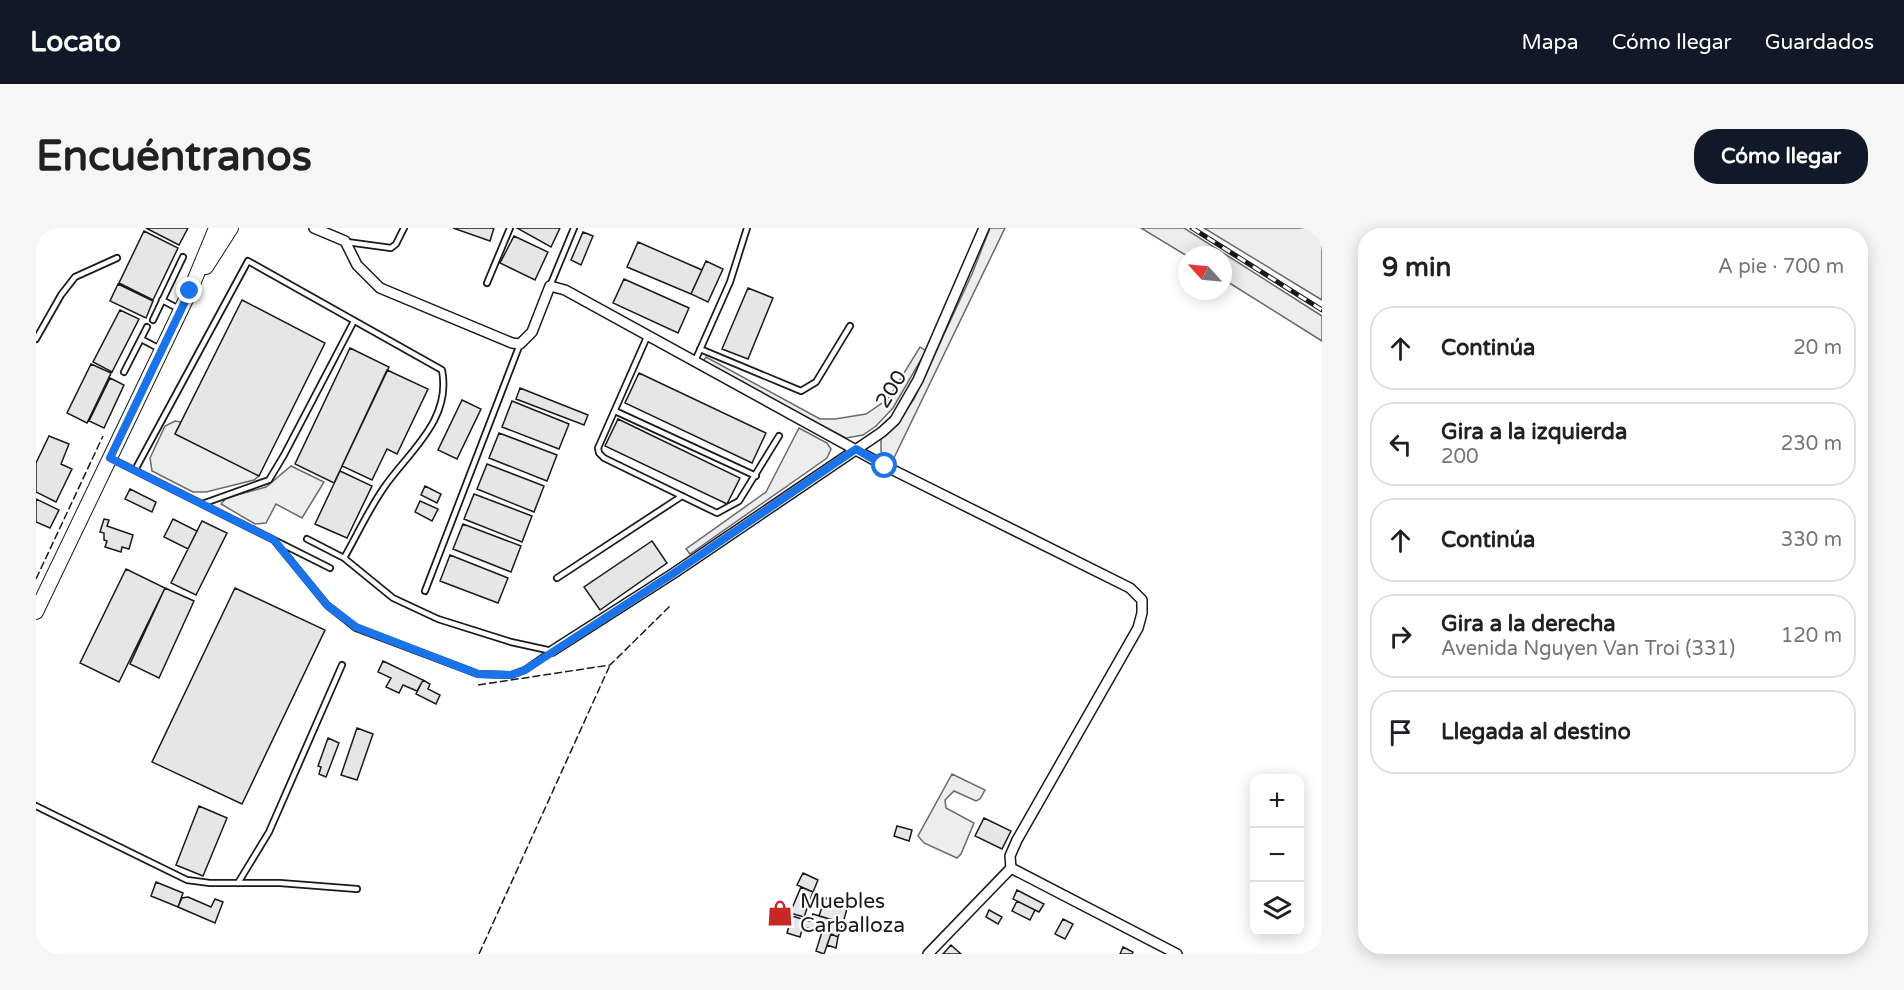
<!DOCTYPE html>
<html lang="es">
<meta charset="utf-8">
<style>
body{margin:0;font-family:"Varela Round",sans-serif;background:#f6f6f6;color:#202124}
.controls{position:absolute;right:18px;bottom:18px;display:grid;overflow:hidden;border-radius:12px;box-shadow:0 3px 15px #0003}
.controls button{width:54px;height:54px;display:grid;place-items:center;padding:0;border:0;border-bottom:2px solid #e0e0e0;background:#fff;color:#202124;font:30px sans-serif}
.compass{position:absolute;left:1142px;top:18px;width:54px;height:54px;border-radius:50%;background:#fff;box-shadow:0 3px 15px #0003;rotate:297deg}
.stop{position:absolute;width:18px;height:18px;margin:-14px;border:4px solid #1a73e8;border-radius:50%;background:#fff}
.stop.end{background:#1a73e8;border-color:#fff;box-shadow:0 2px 6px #0008}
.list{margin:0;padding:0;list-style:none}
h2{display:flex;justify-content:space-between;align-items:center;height:78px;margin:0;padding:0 24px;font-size:26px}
h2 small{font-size:20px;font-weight:400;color:#757577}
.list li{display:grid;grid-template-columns:39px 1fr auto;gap:18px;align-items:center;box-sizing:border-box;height:84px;margin:0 12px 12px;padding:0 12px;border:2px solid #e0e0e0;border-radius:24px}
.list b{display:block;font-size:22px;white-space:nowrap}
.list p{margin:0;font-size:20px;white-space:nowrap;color:#757577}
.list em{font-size:20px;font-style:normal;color:#757577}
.icon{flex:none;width:33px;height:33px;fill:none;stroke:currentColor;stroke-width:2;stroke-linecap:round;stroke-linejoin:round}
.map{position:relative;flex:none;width:1286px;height:726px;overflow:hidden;border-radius:24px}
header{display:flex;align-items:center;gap:36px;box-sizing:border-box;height:84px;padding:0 30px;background:#111827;color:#fff}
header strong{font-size:28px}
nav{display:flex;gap:33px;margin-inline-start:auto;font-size:21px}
.intro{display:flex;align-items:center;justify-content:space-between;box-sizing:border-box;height:144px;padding:0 36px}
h1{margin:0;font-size:42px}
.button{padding:15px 27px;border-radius:24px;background:#111827;color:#fff;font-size:21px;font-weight:700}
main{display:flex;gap:36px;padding:0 36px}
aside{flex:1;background:#fff;border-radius:24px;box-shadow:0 3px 15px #0003}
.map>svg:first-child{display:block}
.built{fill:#ededed;stroke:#6a6a6a;stroke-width:1.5}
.building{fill:#e6e6e6;stroke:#1a1a1a;stroke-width:1.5}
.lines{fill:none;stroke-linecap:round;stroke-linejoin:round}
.lane-casing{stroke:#1a1a1a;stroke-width:8}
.street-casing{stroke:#1a1a1a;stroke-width:12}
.secondary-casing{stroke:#1a1a1a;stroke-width:16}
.lane{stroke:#fff;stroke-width:4.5}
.street{stroke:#fff;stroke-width:9}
.secondary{stroke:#fff;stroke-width:14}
.rail-casing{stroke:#1a1a1a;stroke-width:5}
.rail{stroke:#fff;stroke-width:3;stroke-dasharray:9;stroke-linecap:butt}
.fence{stroke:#1a1a1a;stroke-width:1.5;stroke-dasharray:8 3;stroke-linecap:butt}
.route{stroke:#1a73e8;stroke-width:8}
.labels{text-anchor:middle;stroke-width:4.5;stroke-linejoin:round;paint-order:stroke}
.street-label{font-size:21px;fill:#1a1a1a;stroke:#fff}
.poi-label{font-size:21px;fill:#1a1a1a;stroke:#fff;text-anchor:start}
</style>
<header>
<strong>Locato</strong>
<nav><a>Mapa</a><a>Cómo llegar</a><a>Guardados</a></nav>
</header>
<div class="intro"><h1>Encuéntranos</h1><a class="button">Cómo llegar</a></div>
<main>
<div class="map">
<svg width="1286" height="726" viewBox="0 0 1286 726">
<rect width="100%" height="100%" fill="#fff"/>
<path class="built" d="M954,0H969L856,234L848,230L845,223V210L864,192L878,171L936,46Z
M1105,0H1148L1286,88V113L1187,51V27L1151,28Z
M1168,0H1286V72Z
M884,119L890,123L857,180L840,198L827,207L810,210L670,136L668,132L670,129L784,191H799L830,186L852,171Z
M139,193L145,194L139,206L223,248L218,252L170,264H157L116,243L114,230L129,198Z
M763,200L791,215L795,221L791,230L654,326L650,321L730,264Z
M255,238L288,254L266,290L240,276L230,295L219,296L185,276L190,270L230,259Z
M916,546L949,562L944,571L940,573L918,563L909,572L910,580L938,595L925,626L921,630L888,615L882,608Z"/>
<path class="building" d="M110,0H152L143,17Z
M417,0H458L454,13Z
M481,0H524L515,19Z
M108,3L142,20L117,72L83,55Z
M547,4L557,8L545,37L535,32Z
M478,8L512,24L499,52L464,35Z
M602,14L666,42L655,66L591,39Z
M670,33L687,41L672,74L655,66Z
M588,51L653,80L642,105L577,75Z
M82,56L117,73L110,90L74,73Z
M712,60L737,70L712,131L686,121Z
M206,72L289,115L223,248L139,206Z
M84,82L103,91L76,144L57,134Z
M314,120L353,139L298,255L259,236Z
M55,136L75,145L51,195L31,185Z
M351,142L392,161L361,226L351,221L336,252L306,238Z
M603,145L730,205L716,235L589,175Z
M74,150L88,157L68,200L53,193Z
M484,160L552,187L548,197L480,171Z
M426,172L445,181L421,231L402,222Z
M476,173L533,196L523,221L466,199Z
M582,191L704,250L691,276L569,218Z
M463,205L521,227L511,253L453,230Z
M13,208L33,216L25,236L36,241L20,274L0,264V235Z
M451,236L508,258L498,284L441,261Z
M304,243L336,258L311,310L279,296Z
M389,258L405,266L401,275L385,267Z
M94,261L120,274L116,284L89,271Z
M438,266L496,288L486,314L428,291Z
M0,271L23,282L14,300L0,294Z
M384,273L402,281L396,293L379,284Z
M68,291L73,292L71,298L97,307L93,321L86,319L85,324L69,319L71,313L68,312V305L64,304Z
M137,291L161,303L152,321L128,309Z
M166,293L191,305L160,367L135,355Z
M427,296L485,318L475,344L417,321Z
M616,313L631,335L564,382L548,359Z
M414,327L472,350L462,375L404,353Z
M90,341L129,360L83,454L44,435Z
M129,360L158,373L123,450L94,436Z
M199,360L289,402L206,576L116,534Z
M347,433L387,452L381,463L367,457L363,465L350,459L355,450L342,444Z
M387,452L394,456L392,461L404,467L400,476L380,466Z
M321,500L337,506L321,552L305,547Z
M292,510L303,515L290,549L283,546L285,539L282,538Z
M163,578L191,590L167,648L140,637Z
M948,590L975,603L966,621L939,608Z
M861,598L876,602L873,613L858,608Z
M767,645L782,652L777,664L761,657Z
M120,654L147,665L142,679L115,668Z
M765,659L777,664L768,689L754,685Z
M981,662L1008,676L1003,684L977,671Z
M152,669L175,679L179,671L187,674L179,695L142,679L146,670Z
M789,670L812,677L807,695L783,688Z
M981,673L999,682L994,692L976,683Z
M953,682L966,689L962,696L950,689Z
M777,686L807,695L802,709L795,706L788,726L780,723L786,704L767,699L769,692L774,693Z
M756,688L769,692L764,709L751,705Z
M1027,691L1037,696L1029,711L1019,706Z
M795,706L802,709L800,720L791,717Z
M915,717L925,726H907Z
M1087,719L1097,724L1096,726H1084Z"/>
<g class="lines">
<g class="lane-casing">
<path id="lane" d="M311,14L355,20L360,16L368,0
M451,55L474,0
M514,58L538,0
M126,72L143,81
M117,92L147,29
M611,109L562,220L563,225L568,230L681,285L703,273L743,208
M0,111L25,67L39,49L81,30
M105,111L124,121
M664,121L765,163L780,154L814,98
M659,133L694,54L711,0
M88,144L111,99
M579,183L720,248
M76,231L294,340
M99,242L212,33L406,142C416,193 371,225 347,261C332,283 321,307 308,330
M166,276L233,252L248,227L318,93
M271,311L308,330L357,370L402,391L475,414L516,423
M238,312L291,377L320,400L442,446L475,447L489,442L516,423
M521,350L646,268
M389,363L484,116
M0,578L151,652L174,655H244L321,661
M202,655L233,604L306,437"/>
</g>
<g class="street-casing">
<path id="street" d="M278,0L309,13L321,37L344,60L476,115L484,116L496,104L514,58L529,62L849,238L1094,360L1106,372V385L1102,400L981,612L974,628L975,640L892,726
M516,423L638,345L846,204L859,192L882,152L948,0
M975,640L1141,726"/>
</g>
<g class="secondary-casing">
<path id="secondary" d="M170,39L195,0
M0,384L154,63L180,0"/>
</g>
<use href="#lane" class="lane"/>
<use href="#street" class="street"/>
<use href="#secondary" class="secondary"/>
<g class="rail-casing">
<path id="rail" d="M1156,0L1286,82"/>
</g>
<use href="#rail" class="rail"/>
<path class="fence" d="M0,351L67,208
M442,457L574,437L634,378
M443,726L574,437"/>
</g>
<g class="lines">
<path class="route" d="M154,63L74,230L238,312L291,377L320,399L442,446L475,447L489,442L638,345L820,221L849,238"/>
</g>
<defs>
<g id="shop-bare" transform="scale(2.07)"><path d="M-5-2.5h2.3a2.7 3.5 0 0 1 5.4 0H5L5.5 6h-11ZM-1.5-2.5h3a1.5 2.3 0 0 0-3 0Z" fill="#c62828" stroke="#fff" stroke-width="2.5" paint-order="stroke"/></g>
</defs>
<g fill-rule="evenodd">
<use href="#shop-bare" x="744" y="685"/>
</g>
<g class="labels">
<g class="street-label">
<text transform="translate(855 161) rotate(-59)" y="7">200</text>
</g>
<g class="poi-label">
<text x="764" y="680">Muebles<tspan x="764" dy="24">Carballoza</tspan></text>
</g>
</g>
</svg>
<div class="controls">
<button>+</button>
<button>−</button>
<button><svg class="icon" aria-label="layers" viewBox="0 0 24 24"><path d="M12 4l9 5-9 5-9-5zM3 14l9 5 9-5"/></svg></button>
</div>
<svg class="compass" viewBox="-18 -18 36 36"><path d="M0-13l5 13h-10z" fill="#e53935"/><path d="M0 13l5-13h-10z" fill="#757577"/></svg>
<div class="stop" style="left:849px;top:238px"></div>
<div class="stop end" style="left:154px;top:63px"></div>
</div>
<aside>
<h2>9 min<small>A pie · 700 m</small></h2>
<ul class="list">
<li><svg class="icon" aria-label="ahead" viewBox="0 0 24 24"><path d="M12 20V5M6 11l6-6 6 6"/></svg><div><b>Continúa</b></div><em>20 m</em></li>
<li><svg class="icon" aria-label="left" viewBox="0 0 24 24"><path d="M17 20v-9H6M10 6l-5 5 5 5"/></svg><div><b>Gira a la izquierda</b><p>200</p></div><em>230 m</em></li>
<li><svg class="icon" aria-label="ahead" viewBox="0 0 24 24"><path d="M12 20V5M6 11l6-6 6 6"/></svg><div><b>Continúa</b></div><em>330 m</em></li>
<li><svg class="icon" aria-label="right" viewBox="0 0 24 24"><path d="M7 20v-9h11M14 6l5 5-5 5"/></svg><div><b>Gira a la derecha</b><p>Avenida Nguyen Van Troi (331)</p></div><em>120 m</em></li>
<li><svg class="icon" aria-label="arrive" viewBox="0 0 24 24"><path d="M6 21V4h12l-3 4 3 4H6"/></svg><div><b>Llegada al destino</b></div></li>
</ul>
</aside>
</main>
